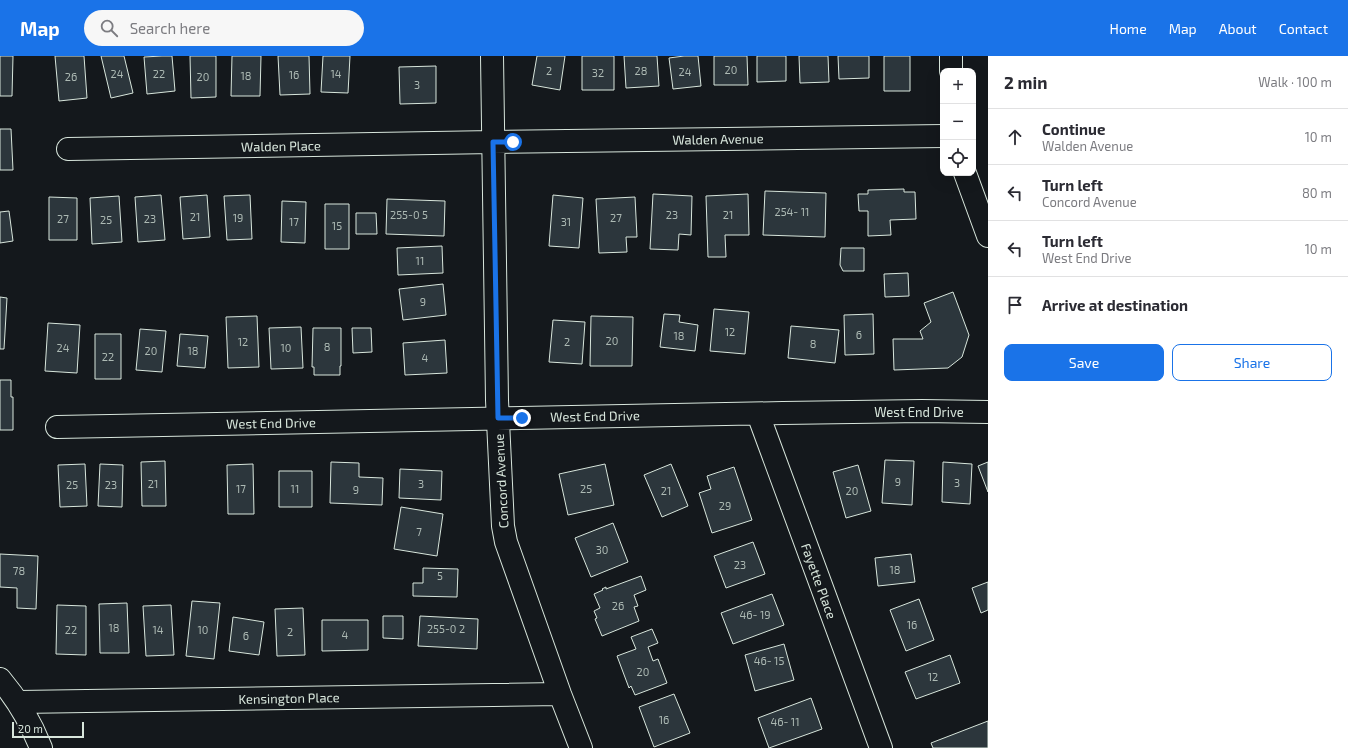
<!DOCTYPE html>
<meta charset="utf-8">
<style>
body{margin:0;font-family:"Exo 2",sans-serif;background:#f7f7f7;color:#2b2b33}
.controls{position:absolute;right:12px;top:12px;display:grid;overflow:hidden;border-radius:8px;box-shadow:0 4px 16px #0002}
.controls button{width:36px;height:36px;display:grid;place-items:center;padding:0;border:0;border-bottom:1px solid #e1e1e2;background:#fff;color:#2b2b33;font:20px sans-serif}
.scale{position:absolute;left:12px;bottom:10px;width:72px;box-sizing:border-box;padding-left:4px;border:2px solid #d8e6dc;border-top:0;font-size:11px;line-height:14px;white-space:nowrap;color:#d8e6dc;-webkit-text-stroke:3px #14181c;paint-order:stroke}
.stop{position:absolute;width:12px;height:12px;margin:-9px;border:3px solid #1a73e8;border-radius:50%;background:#fff}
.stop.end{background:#1a73e8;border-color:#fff;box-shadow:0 1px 4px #0008}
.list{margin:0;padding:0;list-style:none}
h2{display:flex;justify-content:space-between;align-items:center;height:52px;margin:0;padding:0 16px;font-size:17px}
h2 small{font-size:13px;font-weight:400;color:#7c7c81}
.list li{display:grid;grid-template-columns:26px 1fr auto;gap:12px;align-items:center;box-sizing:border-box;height:56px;padding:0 16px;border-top:1px solid #e1e1e2}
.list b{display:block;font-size:15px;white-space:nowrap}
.list p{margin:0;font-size:13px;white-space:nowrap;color:#7c7c81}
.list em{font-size:13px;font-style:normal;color:#7c7c81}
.actions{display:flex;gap:8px;padding:12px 16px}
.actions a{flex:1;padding:9px 0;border:1px solid #1a73e8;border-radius:8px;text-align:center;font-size:14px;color:#1a73e8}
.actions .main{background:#1a73e8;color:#fff}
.icon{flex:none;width:22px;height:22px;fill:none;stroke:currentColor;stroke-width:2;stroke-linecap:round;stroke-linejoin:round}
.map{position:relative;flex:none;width:988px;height:692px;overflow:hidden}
header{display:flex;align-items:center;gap:24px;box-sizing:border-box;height:56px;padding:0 20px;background:#1a73e8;color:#fff}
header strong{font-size:19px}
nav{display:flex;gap:22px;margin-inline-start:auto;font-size:14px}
.search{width:280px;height:36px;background:#f7f7f7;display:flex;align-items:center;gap:10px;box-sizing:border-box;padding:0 14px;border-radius:22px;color:#7c7c81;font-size:15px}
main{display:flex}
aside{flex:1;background:#fff}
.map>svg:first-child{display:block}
.building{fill:#2c363c;stroke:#d8e6dc}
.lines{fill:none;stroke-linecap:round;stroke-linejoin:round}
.street-casing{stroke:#d8e6dc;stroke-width:24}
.street{stroke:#14181c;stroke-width:22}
.route{stroke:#1a73e8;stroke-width:5}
.labels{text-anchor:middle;stroke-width:3;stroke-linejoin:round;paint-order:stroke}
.number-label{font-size:11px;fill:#adbab4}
.street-label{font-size:13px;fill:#d8e6dc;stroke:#14181c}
</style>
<header>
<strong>Map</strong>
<div class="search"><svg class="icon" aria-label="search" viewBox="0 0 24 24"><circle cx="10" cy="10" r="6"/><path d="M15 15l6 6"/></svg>Search here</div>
<nav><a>Home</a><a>Map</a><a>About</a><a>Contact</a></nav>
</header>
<main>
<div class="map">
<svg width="988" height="692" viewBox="0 0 988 692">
<rect width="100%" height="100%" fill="#14181c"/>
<path class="building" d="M0,0H13L12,40H0Z
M55,0H84L87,42L59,45Z
M101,0H124L133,37L111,42Z
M162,0H172L175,35L147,38L144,1Z
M190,0H216V41L191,42Z
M232,0H261L260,40H231Z
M278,0H309L310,38L280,39Z
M323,0H350L348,37L321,36Z
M537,0H565L560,34L532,29Z
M582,0H614V34H582Z
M624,0H657L659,30L626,32Z
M684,0H698L701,30L673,33L669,2Z
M714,0H747L748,29H714Z
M757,0H786V25L757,26Z
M799,0H828L829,26L800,27Z
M838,0H869V22L839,23Z
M884,0H910V35H884Z
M436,10V47L400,48L399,11Z
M0,73H11L13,114H0Z
M904,133V136H915L916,163L890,164L891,179L868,180V155H859L858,138H868V134Z
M765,135L826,137L825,181L763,179Z
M653,138L692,140L691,179L679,178L678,194L650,193Z
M748,138L749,179H725L726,201H708L706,140Z
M161,139L165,184L138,186L135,141Z
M207,139L210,181L183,183L180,141Z
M250,139L252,183L227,184L224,140Z
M553,139L583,142L579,192L549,190Z
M119,140L122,186L92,188L90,142Z
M49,141L77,142V184H49Z
M635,141L637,181H626L627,196L599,197L596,143Z
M387,143L445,145L444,180L386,178Z
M282,145L306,146L305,187L281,186Z
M325,148H349V193H325Z
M9,155L13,185L0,187V156Z
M356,157H376L377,178H356Z
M442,190L443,217L398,219L397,192Z
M841,192H864V215H843L840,209Z
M908,217L909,240L885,241L884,218Z
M443,228L446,259L403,264L399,233Z
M953,236L969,279L962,301L948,312L894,314L893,283H923L920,275L931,266L924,247Z
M0,241L7,242L4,293H0Z
M714,253L749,256L745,298L710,295Z
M664,258L680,259L679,266L698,269L695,295L660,291Z
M873,258L874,298L845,299L844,259Z
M257,260L259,311L228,312L226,261Z
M591,260L633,261L632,310H590Z
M553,264L585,266L582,308L549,306Z
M48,267L80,269L77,317L45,315Z
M791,270L839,274L835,307L788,302Z
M301,271L303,312L271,313L269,272Z
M313,272H341V310H340V319H314V311H312Z
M352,272H371L372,296L353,297Z
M140,273L166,275L162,316L136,314Z
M95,278H121V323H95Z
M180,278L208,280L205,312L177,310Z
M445,284L447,317L405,319L403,287Z
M0,324H11V341H13V374H0Z
M885,404L914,405L912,449L882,447Z
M165,405L166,450H142L141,406Z
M331,406L359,407V421L383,422L382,449L330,447Z
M943,406L972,408L970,448L942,446Z
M988,406V436L978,410Z
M85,408L87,450L60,451L58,409Z
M100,408L123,409L122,451L98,450Z
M253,408L254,458H228L227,409Z
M605,408L614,449L568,459L559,418Z
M671,408L688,450L662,461L644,419Z
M858,409L871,455L846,462L833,416Z
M734,411L752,464L712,477L699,437L711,433L707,420Z
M400,413L442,415L441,444L399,442Z
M279,415H312V451H279Z
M401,451L443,458L437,500L394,493Z
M613,467L628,506L591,521L575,482Z
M753,486L765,518L726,532L714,500Z
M0,498L38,500L36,553L17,552V532L0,531Z
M911,498L915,526L878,530L875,502Z
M423,512L458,513L457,541L413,540V527H423Z
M641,520L646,534L634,539L638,550L634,551L639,565L602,580L595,563L597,562L594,555L600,552L594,538L603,534L602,533L606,531V533Z
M988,526V554L981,557L972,532Z
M772,538L784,569L733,588L721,557Z
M919,543L934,584L906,595L890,554Z
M192,545L220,547L214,603L186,600Z
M127,547L129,597H100L99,548Z
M57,549L86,550V599L56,598Z
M171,549L174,599L146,600L143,550Z
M303,552L305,599L277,600L275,553Z
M383,560H403V583L383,582Z
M420,560L478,563L477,593L418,590Z
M233,561L264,566L259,599L229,595Z
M322,564H368V594L322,595Z
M652,573L658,587L648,591L653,605L658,603L667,627L635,639L631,630L629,632L617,600L636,593L631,581Z
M784,588L794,624L755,635L745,599Z
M950,599L960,627L916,643L905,616Z
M674,638L690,677L654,691L639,651Z
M811,642L822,673L769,692L758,662Z
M988,665V692H933L931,687Z"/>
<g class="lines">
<g class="street-casing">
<path id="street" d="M492,0L497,344L503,470L506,486L560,638L581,692
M951,0V15
M68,93L493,86L943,80
M965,117L988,180
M758,358L881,692
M57,371L783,357L922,355L988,356
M0,623C18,644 31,667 41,692
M19,646L560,638"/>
</g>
<use href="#street" class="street"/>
</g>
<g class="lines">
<path class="route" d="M513,86H493L498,362H522"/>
</g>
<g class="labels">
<g class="number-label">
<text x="731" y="18">20</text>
<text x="549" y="19">2</text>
<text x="641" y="19">28</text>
<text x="685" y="20">24</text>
<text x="598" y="21">32</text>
<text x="117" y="22">24</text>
<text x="159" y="22">22</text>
<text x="336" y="22">14</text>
<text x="294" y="23">16</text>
<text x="246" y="24">18</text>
<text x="71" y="25">26</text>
<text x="203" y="25">20</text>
<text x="417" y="33">3</text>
<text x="792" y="160">254- 11</text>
<text x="409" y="163">255-0 5</text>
<text x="672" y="163">23</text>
<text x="728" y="163">21</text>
<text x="195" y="165">21</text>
<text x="238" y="166">19</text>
<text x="616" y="166">27</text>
<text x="63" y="167">27</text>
<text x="150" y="167">23</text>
<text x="106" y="168">25</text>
<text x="294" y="170">17</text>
<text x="566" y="170">31</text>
<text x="337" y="174">15</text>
<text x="420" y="209">11</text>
<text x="423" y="250">9</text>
<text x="730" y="280">12</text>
<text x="859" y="283">6</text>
<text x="679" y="284">18</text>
<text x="612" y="289">20</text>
<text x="243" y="290">12</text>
<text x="567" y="290">2</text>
<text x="813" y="292">8</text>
<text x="327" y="295">8</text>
<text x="63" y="296">24</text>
<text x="286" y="296">10</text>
<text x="151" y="299">20</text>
<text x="193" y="299">18</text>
<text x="108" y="305">22</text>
<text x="425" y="306">4</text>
<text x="898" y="430">9</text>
<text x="957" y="431">3</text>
<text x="153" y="432">21</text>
<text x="421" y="432">3</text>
<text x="72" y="433">25</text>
<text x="111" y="433">23</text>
<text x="241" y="437">17</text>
<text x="295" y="437">11</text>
<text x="586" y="437">25</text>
<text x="356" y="438">9</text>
<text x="666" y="439">21</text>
<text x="852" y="439">20</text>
<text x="725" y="454">29</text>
<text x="419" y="480">7</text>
<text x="602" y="498">30</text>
<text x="740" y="513">23</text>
<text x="895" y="518">18</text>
<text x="19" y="519">78</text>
<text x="440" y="524">5</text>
<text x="618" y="554">26</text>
<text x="755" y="563">46- 19</text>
<text x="912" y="573">16</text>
<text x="114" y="576">18</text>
<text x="446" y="577">255-0 2</text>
<text x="71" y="578">22</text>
<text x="158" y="578">14</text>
<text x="203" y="578">10</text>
<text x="290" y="580">2</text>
<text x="345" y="583">4</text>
<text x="246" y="584">6</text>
<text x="769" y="609">46- 15</text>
<text x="643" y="620">20</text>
<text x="933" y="625">12</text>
<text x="664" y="668">16</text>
<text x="785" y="670">46- 11</text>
</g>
<g class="street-label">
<text transform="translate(718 83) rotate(-1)" y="5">Walden Avenue</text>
<text transform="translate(281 90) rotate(-1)" y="5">Walden Place</text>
<text x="919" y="361">West End Drive</text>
<text transform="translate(595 360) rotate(-1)" y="5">West End Drive</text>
<text transform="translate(271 367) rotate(-1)" y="5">West End Drive</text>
<text transform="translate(501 425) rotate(-93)" y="5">Concord Avenue</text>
<text transform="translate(819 525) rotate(70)" y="5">Fayette Place</text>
<text transform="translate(289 642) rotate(-1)" y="5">Kensington Place</text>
</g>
</g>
</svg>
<div class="controls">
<button>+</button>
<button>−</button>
<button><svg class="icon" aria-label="locate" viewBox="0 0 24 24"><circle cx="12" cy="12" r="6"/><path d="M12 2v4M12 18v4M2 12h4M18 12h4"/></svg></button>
</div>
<div class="scale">20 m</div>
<div class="stop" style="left:513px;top:86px"></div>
<div class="stop end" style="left:522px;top:362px"></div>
</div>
<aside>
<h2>2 min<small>Walk · 100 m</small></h2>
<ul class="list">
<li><svg class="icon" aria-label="ahead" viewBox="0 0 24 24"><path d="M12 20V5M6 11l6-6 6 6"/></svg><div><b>Continue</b><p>Walden Avenue</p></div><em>10 m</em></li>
<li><svg class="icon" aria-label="left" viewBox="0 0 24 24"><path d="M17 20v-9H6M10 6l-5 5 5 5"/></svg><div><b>Turn left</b><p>Concord Avenue</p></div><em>80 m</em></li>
<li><svg class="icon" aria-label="left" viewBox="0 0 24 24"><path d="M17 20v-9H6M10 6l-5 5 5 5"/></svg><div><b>Turn left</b><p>West End Drive</p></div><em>10 m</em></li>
<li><svg class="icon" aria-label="arrive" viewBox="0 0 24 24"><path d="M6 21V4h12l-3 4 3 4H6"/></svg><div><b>Arrive at destination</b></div></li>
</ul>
<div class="actions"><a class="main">Save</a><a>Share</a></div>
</aside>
</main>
